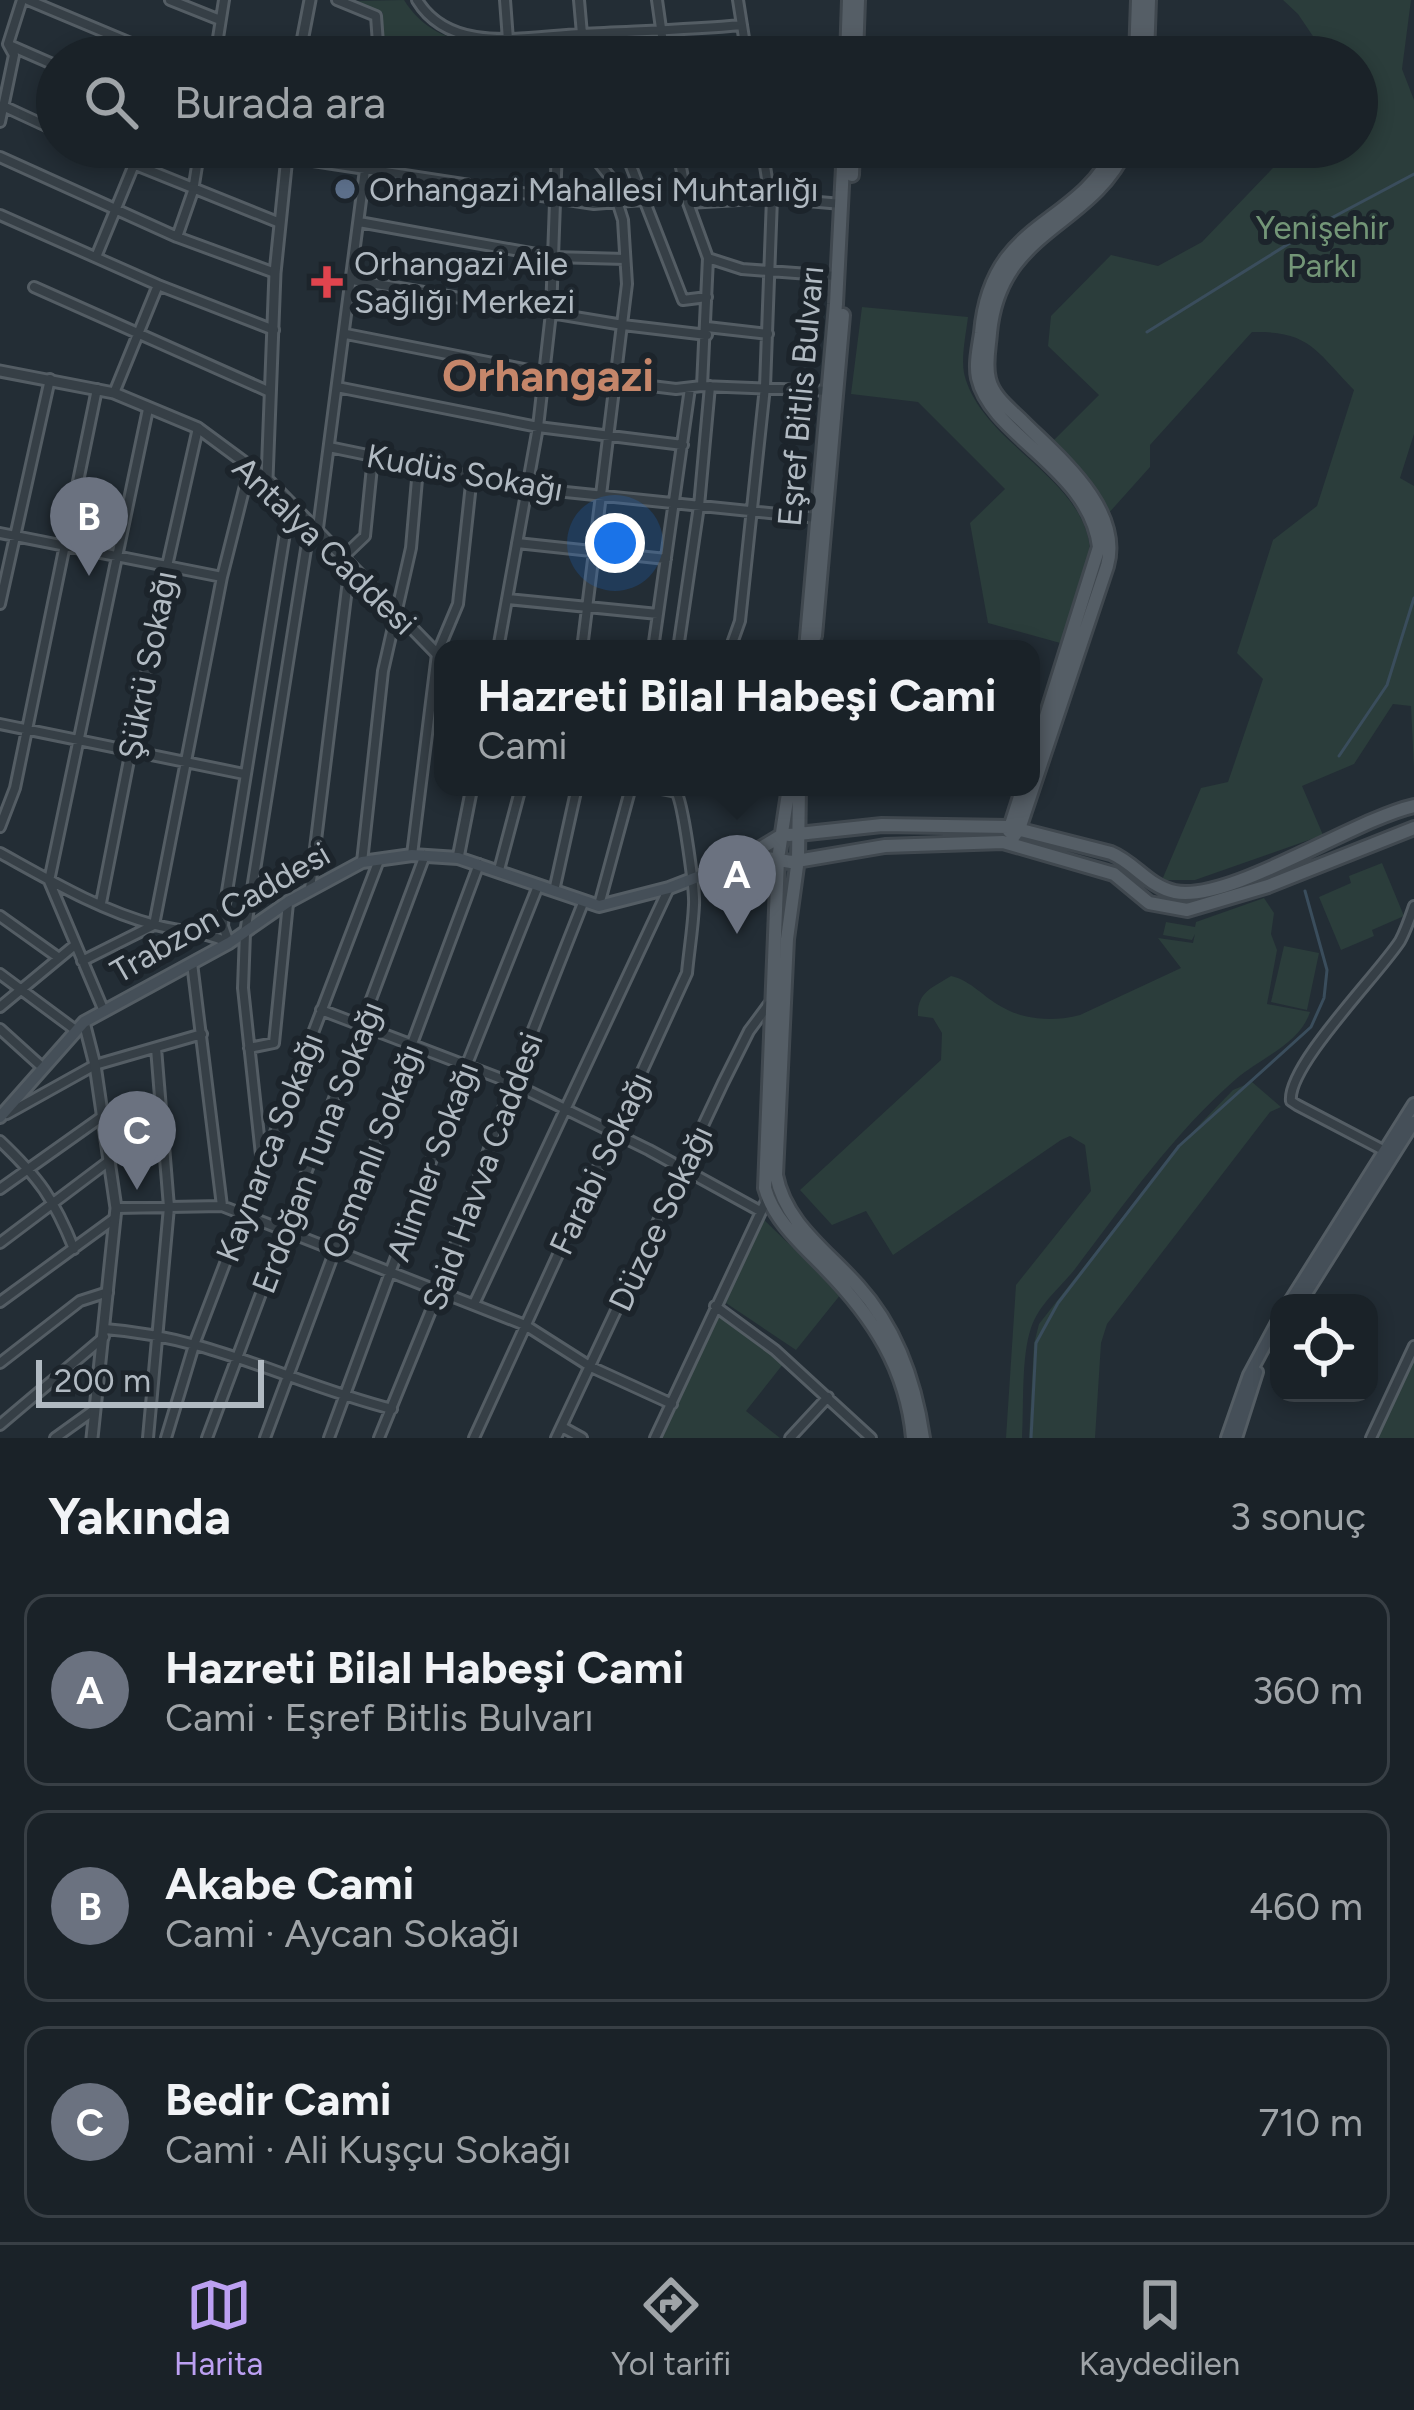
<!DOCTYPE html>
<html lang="tr">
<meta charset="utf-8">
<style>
body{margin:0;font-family:Figtree,sans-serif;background:#232a30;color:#f1f3f6}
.controls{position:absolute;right:36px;bottom:36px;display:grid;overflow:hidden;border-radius:24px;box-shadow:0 6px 18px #0003}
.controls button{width:108px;height:108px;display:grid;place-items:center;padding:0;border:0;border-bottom:3px solid #383f45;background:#1a2228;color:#f1f3f6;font:60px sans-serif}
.scale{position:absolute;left:36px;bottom:30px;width:228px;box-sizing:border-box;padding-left:12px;border:6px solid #b1bac2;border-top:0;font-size:33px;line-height:42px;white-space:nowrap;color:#b1bac2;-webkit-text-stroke:9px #1c242b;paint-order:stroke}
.you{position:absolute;left:615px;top:543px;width:42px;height:42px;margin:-30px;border:9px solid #fff;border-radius:50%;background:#1a73e8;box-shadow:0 0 0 18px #1a73e833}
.badge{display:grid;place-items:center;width:78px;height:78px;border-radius:50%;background:#bca0f2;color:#fff;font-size:39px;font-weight:700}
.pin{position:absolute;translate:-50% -99px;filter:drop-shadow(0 3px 6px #0008)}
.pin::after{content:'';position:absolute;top:63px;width:42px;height:36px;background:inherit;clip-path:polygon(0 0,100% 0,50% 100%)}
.popup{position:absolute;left:434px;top:640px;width:606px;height:156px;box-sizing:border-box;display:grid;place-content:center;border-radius:24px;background:#1a2228;filter:drop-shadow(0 3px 9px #0005);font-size:39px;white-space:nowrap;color:#9fa4a8}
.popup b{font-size:45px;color:#f1f3f6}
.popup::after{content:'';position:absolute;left:50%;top:100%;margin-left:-24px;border:24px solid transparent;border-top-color:#1a2228}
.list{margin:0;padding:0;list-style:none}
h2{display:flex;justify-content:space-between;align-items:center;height:156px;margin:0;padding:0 48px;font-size:51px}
h2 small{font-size:39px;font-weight:400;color:#9fa4a8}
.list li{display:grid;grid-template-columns:78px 1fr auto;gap:36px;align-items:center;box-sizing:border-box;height:192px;margin:0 24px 24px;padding:0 24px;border:3px solid #383f45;border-radius:24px}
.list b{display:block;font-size:45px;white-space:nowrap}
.list p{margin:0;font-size:39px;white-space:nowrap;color:#9fa4a8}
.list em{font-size:39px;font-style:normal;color:#9fa4a8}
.icon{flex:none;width:66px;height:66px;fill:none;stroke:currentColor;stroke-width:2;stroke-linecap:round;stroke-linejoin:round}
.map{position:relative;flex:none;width:1414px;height:1438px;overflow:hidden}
.search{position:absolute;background:#1a2228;box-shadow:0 6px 18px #0003;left:36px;right:36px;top:36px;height:132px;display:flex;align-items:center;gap:30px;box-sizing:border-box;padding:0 42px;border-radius:66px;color:#9fa4a8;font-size:45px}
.sheet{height:804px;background:#1a2228}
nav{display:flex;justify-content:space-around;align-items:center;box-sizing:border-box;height:168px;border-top:3px solid #383f45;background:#1a2228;font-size:33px;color:#9fa4a8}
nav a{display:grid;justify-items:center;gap:6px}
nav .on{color:#bca0f2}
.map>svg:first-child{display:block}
.green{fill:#2b3d3b}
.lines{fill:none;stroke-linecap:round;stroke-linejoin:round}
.stream{stroke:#3a4d5c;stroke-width:3}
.minor-casing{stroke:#545d64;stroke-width:14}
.tertiary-casing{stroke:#545d64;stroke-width:15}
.secondary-casing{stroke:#545d64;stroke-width:16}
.primary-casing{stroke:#40484f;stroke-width:18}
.minor{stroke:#363f46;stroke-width:8}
.tertiary{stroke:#363f46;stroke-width:9}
.secondary{stroke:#454f58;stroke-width:10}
.primary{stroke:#555e66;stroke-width:12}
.service-dot{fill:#5c6f8a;stroke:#1c242b;stroke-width:4.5}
.health-dot{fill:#e0444e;stroke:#1c242b;stroke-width:4.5}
.labels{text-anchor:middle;stroke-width:12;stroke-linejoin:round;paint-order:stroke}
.poi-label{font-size:33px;fill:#b1bac2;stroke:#1c242b;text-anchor:start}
.park-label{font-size:33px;fill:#739677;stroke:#1c242b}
.street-label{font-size:33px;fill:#b1bac2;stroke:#1c242b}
.district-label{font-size:45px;font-weight:bold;fill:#c5866a;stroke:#1c242b}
</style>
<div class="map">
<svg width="1414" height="1438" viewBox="0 0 1414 1438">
<rect width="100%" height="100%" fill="#232d35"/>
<path class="green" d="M404,0C423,30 447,39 481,45L485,49L481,57C462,57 399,57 387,42C381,35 383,22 383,13L355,1Z
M1283,0H1411L1402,69L1414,100V434L1400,478L1414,486V769L1411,706L1393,704L1354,764L1302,786L1323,835L1195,880H1162L1201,788L1228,782L1263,679L1237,653L1273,540L1317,506L1354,390C1315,350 1310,331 1252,332L1150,445V467L1107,515L1052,442L1099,395L1048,346L1051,316L1111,255L1158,266L1202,242L1293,147H1357V57H1327L1298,14Z
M862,307L968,317C966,334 961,357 964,373C980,444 1090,480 1090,554C1090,578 1072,619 1064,644L988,623L970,523L1005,489L918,402L851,394Z
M1382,863L1404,916L1372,930L1374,936L1341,950L1319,897L1351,883L1349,876Z
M1264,898L1274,913L1271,934L1277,950L1267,1004L1310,1012C1300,1044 1260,1058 1236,1079C1173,1134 1125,1203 1075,1269C1060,1288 1039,1304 1031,1328C1021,1357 1024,1406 1022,1438H1006L1016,1285L1091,1191L1085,1145L1070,1136L1061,1140L893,1255L866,1211L832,1225L800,1190L941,1060L942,1033L933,1018L918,1016C917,992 932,988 951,976C972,981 983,997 1002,1007C1024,1020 1055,1022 1080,1015L1181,968L1158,938L1193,943L1195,934L1192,940L1163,935L1166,922L1195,927L1196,922Z
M1284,946L1319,953L1307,1010L1271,1002Z
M1252,1082L1281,1107L1270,1112L1107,1324L1101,1343L1095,1438H1029L1034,1344L1039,1324L1175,1150L1233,1090Z
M761,1217L841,1294L796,1350L726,1303Z
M717,1313L787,1359L746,1411L780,1438H660Z
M1414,1357V1438H1377Z"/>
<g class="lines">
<path class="stream" d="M1147,332L1322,223L1414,174
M1339,756L1387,685L1414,598
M1031,1438L1036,1343L1058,1303L1179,1146L1311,1027L1324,998L1327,970L1305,891"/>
<g class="minor-casing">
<path id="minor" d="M28,0L164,57
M170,0L220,20
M337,0L376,16L379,57
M417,0C451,56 528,36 582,34C636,31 689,30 742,25
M505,0L508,40
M579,0L582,34
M657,0L665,57
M738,0L747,57
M9,45L57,66
M381,49L408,57
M215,57L224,0
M499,57L508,40
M3,106L57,131
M0,122L14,55L8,44L22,0
M91,147L280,223
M620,147L629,161L683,300L707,297
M677,147L688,203L708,258L702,386
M762,147L770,198
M0,157L177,237L275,273
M287,157L594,204L642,200
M688,203L772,198L842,204
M0,215L158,285L274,330
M359,222L553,257L625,259
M177,237L193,191L200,147
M96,257L133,167
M708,258L742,269L836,276
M352,280L623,325L707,335
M34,287L270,392
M707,327L768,334
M346,334L544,373L676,389L702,386L830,391
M337,387L538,427L683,445
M114,393L158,285
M329,447L527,488L817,518
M318,528L368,147
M0,533L222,577
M517,543L666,559
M343,557L365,536L373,457
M507,599L658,614
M0,604L50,379
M498,649L538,427L551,313L557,147
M582,649L627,284L623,220L617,201L610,177L586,147
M653,649L690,388
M678,649L699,506L710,386
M730,649L740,621L765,387L772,198
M0,724L244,774
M0,827L15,788L97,389
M0,853C49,880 101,911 155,925C181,932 205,931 229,943
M412,855L437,654L458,604L472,475
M362,862L383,671L411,548L418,468
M499,870L521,787
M310,889L350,564
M554,891L577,787
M101,903L167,566L198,428
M599,905L631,787
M0,916L59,958
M229,943L223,926L224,910L290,502
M82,961L154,925L222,577L250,466
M192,963L222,1206
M0,974L74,1029
M0,1007L75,945
M103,1009L49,881L148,409
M321,1010L512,1083L649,1150L760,1211
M0,1029L42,1067
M249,1048L274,1043L288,903
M7,1114L95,1065L202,1034
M0,1141C39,1178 54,1199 74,1249
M1385,1151L1297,1105L1291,1101C1287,1066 1378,975 1400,941C1406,930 1410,918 1414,906
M262,1164L243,988L245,933L310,524
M0,1189L103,1116
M116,1208L222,1206L525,1325L591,1367L672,1404
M0,1243L109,1161
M0,1302L115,1218
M474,1304L669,888
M715,1306L775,1350L871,1438
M105,1329C212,1337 290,1383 392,1409
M0,1363L80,1301L108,1292
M0,1425L104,1337
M562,1427L582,1438
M55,1438L94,1410
M148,1438L169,1207L156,1048
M166,1438L195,1342L379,860
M207,1438L425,855
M265,1438L479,864
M329,1438L467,1064L538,886
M379,1438L439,1291L512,1083L583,903
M474,1438L687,973C689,951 693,928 694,905C695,891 683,801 676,792L651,787
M556,1438L723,1083L749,1031L769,1004
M655,1438L768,1197
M790,1438L828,1397
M1371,1438L1414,1346"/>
</g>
<g class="tertiary-casing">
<path id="tertiary" d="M299,57L310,0
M0,371L114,393L198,428L267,479L443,660
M267,479L275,273L288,147
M458,858L472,787
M84,1022L95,1065L116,1208L92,1438"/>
</g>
<g class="secondary-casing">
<path id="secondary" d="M0,1117L84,1022L229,943L288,902L362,862L412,855L458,858L599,906L669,888L731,864
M1289,1303L1414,1104
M1300,1303L1414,1122
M1227,1438L1249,1375L1279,1319
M1236,1438L1257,1372"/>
</g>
<g class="primary-casing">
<path id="primary" d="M847,57L849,0
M856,57L858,0
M1136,57L1138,0
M1147,57L1149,0
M852,175L853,147
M815,636L843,315
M806,649L836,304L844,147
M1031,764L1099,547C1090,469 991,436 978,378C975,364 979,347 981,333C991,218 1076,230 1116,147
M789,787L778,859L765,1188C774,1221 803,1245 826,1269C873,1317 907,1369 913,1438
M799,787L798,859L787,939L776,1175C785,1223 827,1251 858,1286C896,1328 915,1382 923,1438
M1009,831L1023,787
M789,835L882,825L1009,827L1111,853C1135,863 1149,887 1175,892C1229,903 1355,819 1414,806
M1009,843L1019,829L1107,566C1123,509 1058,457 1023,422C1010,409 993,397 989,379C985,364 989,348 990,333C1000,228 1090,229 1127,147
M744,858L779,837
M731,864L767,858L791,862L885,846L1003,842L1114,874L1149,903L1187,910L1268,886L1414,828"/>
</g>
<use href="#minor" class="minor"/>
<use href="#tertiary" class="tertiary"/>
<use href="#secondary" class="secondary"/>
<use href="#primary" class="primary"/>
</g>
<circle class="service-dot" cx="345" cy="189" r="12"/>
<path class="health-dot" d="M321 264h12v12h12v12h-12v12h-12v-12h-12v-12h12z"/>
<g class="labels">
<g class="poi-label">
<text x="369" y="201">Orhangazi Mahallesi Muhtarlığı</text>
<text x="354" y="275">Orhangazi Aile<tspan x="354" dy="38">Sağlığı Merkezi</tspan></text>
</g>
<g class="park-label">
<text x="1322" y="239">Yenişehir<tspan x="1322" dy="38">Parkı</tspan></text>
</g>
<g class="street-label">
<text transform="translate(800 396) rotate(-85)" y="12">Eşref Bitlis Bulvarı</text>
<text transform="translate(465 472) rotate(10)" y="12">Kudüs Sokağı</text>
<text transform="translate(325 545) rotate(44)" y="12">Antalya Caddesi</text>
<text transform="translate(147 665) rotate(-79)" y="12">Şükrü Sokağı</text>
<text transform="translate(220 912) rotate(-30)" y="12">Trabzon Caddesi</text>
<text transform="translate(269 1147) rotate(-69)" y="12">Kaynarca Sokağı</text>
<text transform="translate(317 1147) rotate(-69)" y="12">Erdoğan Tuna Sokağı</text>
<text transform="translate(372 1151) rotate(-69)" y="12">Osmanlı Sokağı</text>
<text transform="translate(432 1161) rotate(-70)" y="12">Alimler Sokağı</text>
<text transform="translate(600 1163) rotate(-65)" y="12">Farabi Sokağı</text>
<text transform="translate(482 1171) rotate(-70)" y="12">Said Havva Caddesi</text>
<text transform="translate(660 1218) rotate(-65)" y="12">Düzce Sokağı</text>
</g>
<g class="district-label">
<text x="548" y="391">Orhangazi</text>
</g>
</g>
</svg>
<div class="controls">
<button><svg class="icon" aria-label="locate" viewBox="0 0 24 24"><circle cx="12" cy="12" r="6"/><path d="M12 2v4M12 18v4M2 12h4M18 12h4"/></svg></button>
</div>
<div class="scale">200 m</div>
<div class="you"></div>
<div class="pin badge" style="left:737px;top:934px;background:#6b7280">A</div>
<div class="popup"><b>Hazreti Bilal Habeşi Cami</b>Cami</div>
<div class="pin badge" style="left:89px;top:576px;background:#6b7280">B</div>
<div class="pin badge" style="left:137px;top:1190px;background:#6b7280">C</div>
<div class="search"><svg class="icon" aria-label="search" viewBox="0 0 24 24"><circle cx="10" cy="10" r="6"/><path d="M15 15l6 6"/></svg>Burada ara</div>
</div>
<section class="sheet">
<h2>Yakında<small>3 sonuç</small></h2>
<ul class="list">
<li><span class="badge" style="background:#6b7280">A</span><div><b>Hazreti Bilal Habeşi Cami</b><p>Cami · Eşref Bitlis Bulvarı</p></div><em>360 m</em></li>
<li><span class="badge" style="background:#6b7280">B</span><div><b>Akabe Cami</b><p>Cami · Aycan Sokağı</p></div><em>460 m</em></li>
<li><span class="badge" style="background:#6b7280">C</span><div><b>Bedir Cami</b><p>Cami · Ali Kuşçu Sokağı</p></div><em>710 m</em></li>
</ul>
</section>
<nav>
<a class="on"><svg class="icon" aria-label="map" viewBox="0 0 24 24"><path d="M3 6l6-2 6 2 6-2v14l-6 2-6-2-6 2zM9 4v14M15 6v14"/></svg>Harita</a>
<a><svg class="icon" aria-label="directions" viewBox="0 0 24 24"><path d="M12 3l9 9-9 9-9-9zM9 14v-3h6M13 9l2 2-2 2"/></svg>Yol tarifi</a>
<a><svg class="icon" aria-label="saved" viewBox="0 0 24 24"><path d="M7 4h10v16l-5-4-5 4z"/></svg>Kaydedilen</a>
</nav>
